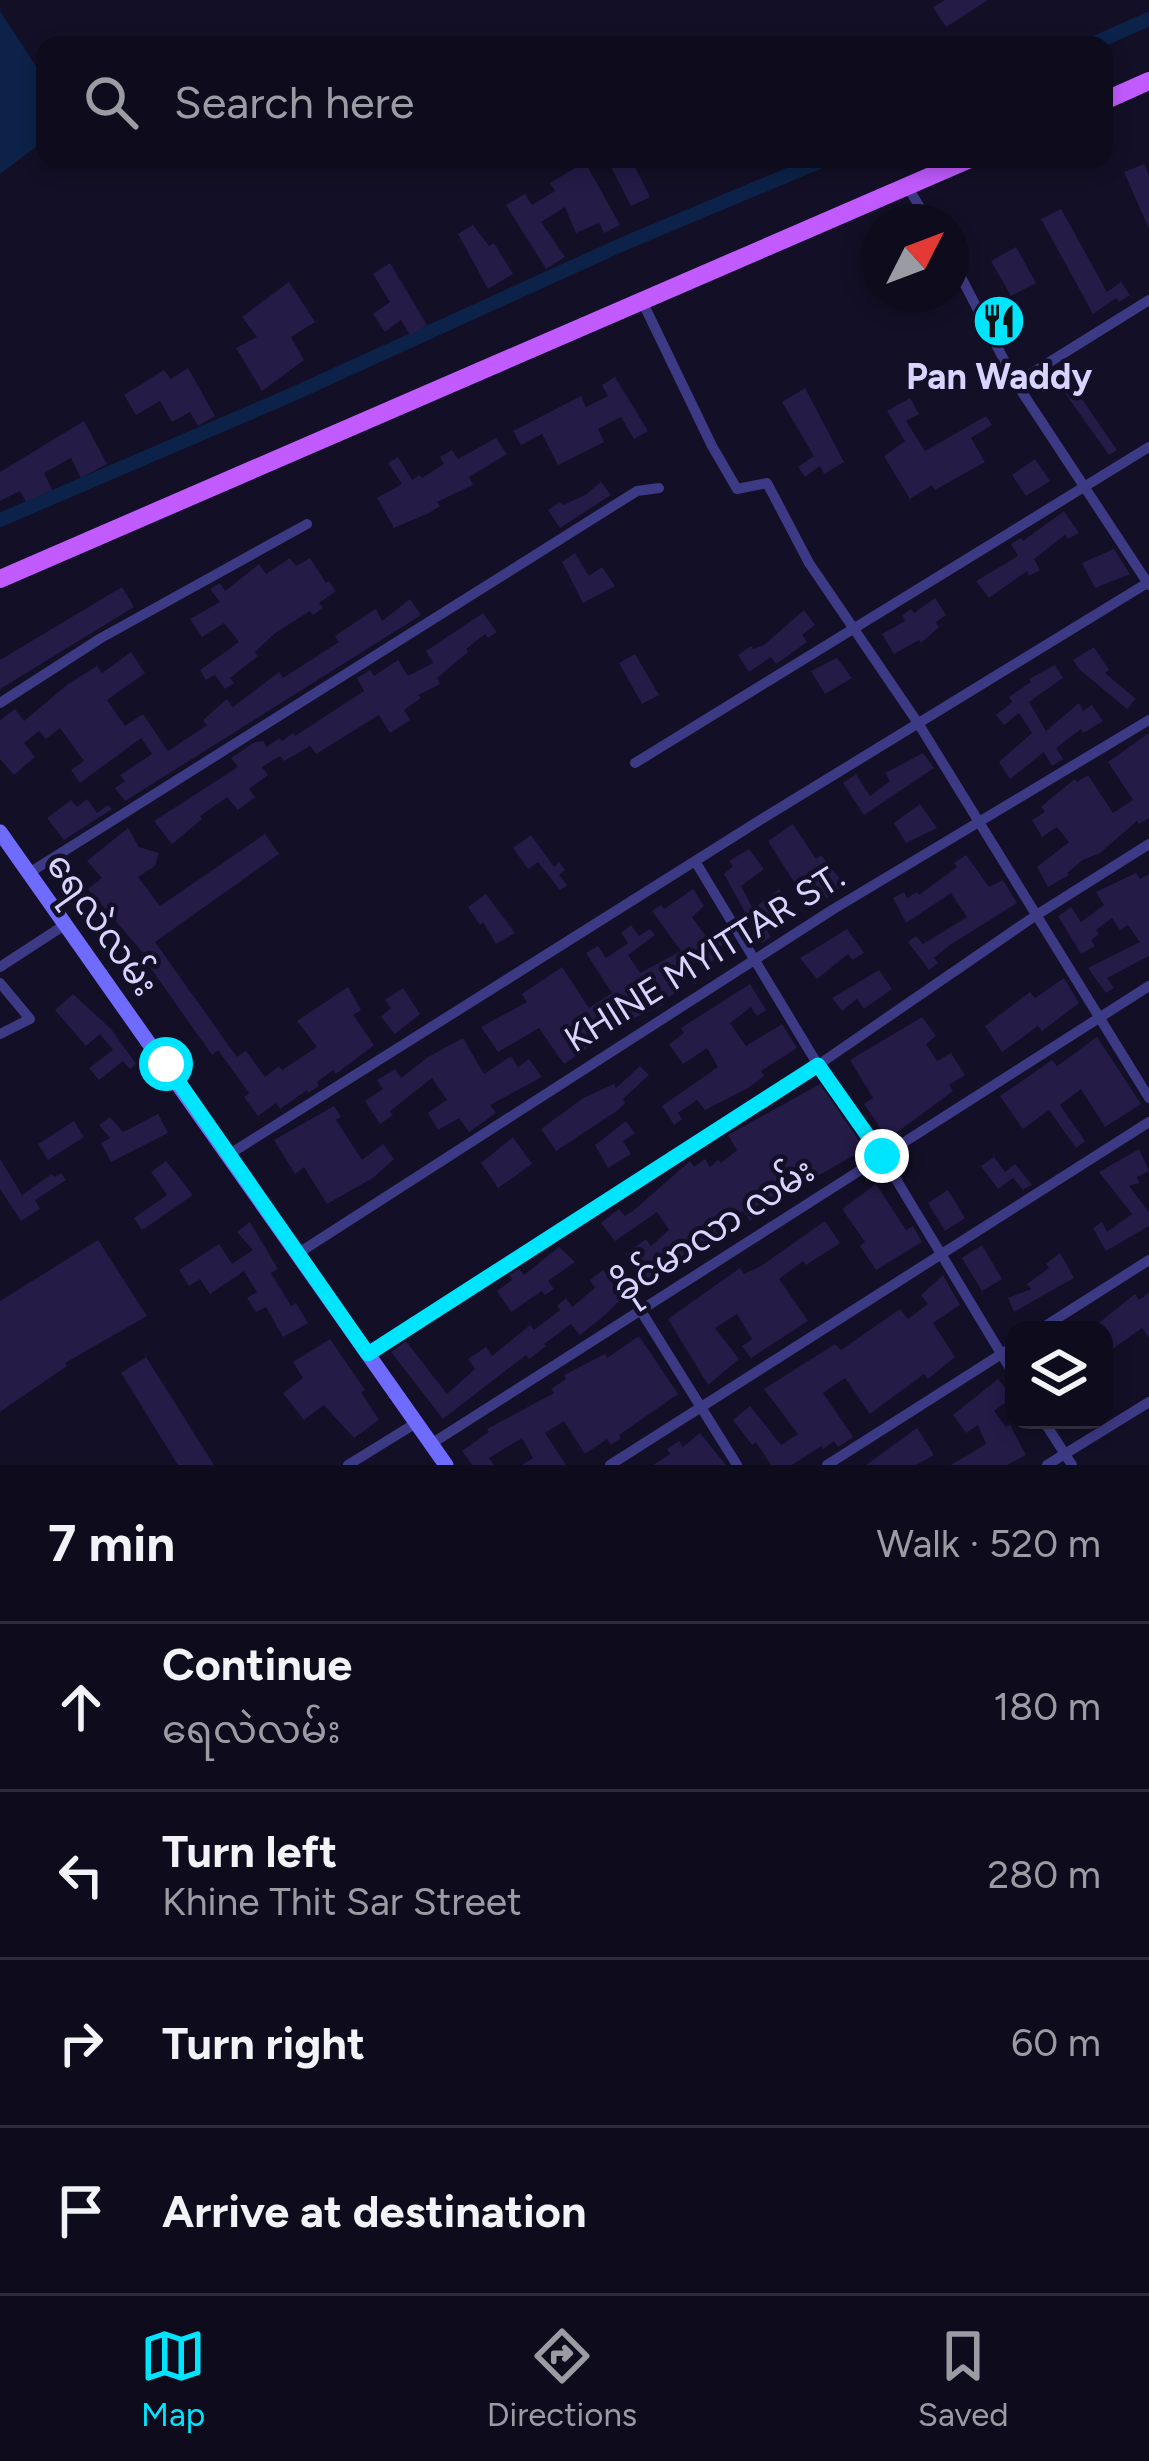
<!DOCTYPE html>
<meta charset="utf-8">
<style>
body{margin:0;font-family:Figtree,"Noto Sans Myanmar",sans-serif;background:#1c1929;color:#f1f3f6}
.controls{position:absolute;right:36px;bottom:36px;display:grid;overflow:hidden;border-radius:24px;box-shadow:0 6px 18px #0003}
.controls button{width:108px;height:108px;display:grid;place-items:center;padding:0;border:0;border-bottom:3px solid #2e2b3b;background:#0e0b1c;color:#f1f3f6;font:60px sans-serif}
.compass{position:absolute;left:861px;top:204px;width:108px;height:108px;border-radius:50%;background:#0e0b1c;box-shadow:0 6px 18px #0003;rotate:48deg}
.stop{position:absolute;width:36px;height:36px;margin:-27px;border:9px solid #00e5ff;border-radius:50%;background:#fff}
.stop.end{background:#00e5ff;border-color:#fff;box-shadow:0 3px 12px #0008}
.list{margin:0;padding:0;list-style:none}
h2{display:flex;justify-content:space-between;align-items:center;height:156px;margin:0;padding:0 48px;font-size:51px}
h2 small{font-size:39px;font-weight:400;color:#9b9ba3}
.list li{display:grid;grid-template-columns:78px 1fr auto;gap:36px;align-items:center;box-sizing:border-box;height:168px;padding:0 48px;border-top:3px solid #2e2b3b}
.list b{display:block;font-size:45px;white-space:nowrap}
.list p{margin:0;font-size:39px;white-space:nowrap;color:#9b9ba3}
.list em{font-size:39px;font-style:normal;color:#9b9ba3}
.icon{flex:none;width:66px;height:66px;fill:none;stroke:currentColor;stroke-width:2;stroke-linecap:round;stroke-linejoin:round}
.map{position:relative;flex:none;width:1149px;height:1465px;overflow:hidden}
.search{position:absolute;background:#0e0b1c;box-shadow:0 6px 18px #0003;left:36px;right:36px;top:36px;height:132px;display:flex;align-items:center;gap:30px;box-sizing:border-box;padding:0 42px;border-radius:24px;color:#9b9ba3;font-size:45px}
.sheet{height:828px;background:#0e0b1c}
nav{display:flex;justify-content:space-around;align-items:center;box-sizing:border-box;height:168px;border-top:3px solid #2e2b3b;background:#0e0b1c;font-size:33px;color:#9b9ba3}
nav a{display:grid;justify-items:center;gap:6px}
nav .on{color:#00e5ff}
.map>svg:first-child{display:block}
.water{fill:#0c2248}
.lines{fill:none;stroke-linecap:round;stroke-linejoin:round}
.canal{stroke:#0c2248;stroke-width:14}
.building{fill:#241b47}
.street{stroke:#3d3a85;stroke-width:10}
.secondary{stroke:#6f6bff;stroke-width:15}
.primary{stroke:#c25bff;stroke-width:18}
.route{stroke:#00e5ff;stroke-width:15}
.labels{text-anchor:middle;stroke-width:9;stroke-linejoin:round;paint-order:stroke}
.poi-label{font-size:36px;font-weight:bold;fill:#d9d4ff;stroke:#130f26}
.street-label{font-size:36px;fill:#d9d4ff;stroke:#130f26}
</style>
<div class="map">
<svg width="1149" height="1465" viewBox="0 0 1149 1465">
<rect width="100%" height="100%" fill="#130f26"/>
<path class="water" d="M0,11L45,80V140L0,174Z"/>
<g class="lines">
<path class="canal" d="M1090,45L1149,19
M0,520L291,395L623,244L826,159"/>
</g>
<path class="building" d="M945,0H988L946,27L933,7Z
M607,159H631L650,197L631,206Z
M585,162L620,225L604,233L599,223L576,233L565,207L541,222L565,257L546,269L506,205L525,194L532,205L555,191L550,183Z
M1144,164L1149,175V229L1124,172Z
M1061,209L1107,292L1121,282L1130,295L1119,302L1116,298L1093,314L1041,219Z
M473,225L489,246L494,243L513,274L488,289L458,234Z
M1016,247L1036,283L1011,296L991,261Z
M390,263L427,325L410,335L401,320L385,332L373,314L390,302L373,274Z
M289,282L315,322L291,337L304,360L262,391L236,348L257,337L242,317Z
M188,368L215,416L198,426L190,412L172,422L160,401L136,415L124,395L164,370L171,379Z
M615,377L648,431L634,439L621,417L598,429L604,442L558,465L542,434L521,445L513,431L581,396L586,407L608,396L602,385Z
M1071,383L1117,450L1109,455L1062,389Z
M805,388L844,462L824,474L820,466L805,477L798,467L814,456L782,402Z
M910,398L919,414L906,421L925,451L986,416L992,425L971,438L985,462L935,490L932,485L910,499L884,456L905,441L887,411Z
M84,421L107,464L81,478L71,458L44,473L52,490L26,502L20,491L0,501V472Z
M496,438L507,454L469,477L473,485L437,502L440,506L429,513L394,528L377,498L402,484L388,463L398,457L412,480L420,475L422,478L444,464L440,457L452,450L458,459Z
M1035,459L1050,481L1026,496L1012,475Z
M601,482L611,495L560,528L548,510L560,502L563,505L585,495Z
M1064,511L1079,533L1068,539L1065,535L1034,559L1040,570L1029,576L1027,571L989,598L976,581L1018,556L1011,544L1021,538L1023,541Z
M1114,549L1130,574L1095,588L1082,563Z
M575,553L589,576L602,567L615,586L583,603L562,562Z
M290,558L296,566L310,558L326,583L329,581L336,591L319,603L323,608L313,615L310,611L274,634L255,652L258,656L230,678L234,683L225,689L215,675L206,680L200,670L239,642L224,623L202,637L190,619L220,602L210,589L220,583L225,591L259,564L266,574Z
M122,587L134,607L0,689V660Z
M935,598L946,615L936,622L939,627L921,643L919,640L894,654L882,634L905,621L902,616L911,609L914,613Z
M410,599L421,615L125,801L115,788L125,781L120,775L152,754L141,738L80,783L71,770L84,761L60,728L46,739L39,731L24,743L35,757L14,775L0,759V720L15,709L24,721L68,684L97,666L102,673L131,652L145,673L107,700L125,726L143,714L168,751L207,725L203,720L227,699L233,707L279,672L283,678L339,642L335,636L368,614L376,609L382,621Z
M804,610L815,625L802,635L807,642L776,664L771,657L749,672L738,655L751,646L753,649L764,645Z
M483,613L497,632L488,638L485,634L466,649L468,652L437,678L440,684L418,695L421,698L404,710L410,720L390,733L379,715L316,754L310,746L284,761L280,756L262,767L268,775L249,789L255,797L238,810L227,797L200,816L202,819L172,844L154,821L238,767L231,758L255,742L263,741L267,747L279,738L282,741L293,733L295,736L364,691L357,678L370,670L374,676L398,660L408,676L433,663L426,651Z
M1094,647L1109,670L1105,673L1136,699L1127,709L1080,670L1073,660Z
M635,654L659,695L642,704L619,663Z
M837,658L852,678L825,694L811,671Z
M1055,665L1063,678L1029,702L1046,731L1079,703L1083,711L1092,705L1103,721L1083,733L1081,729L1056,748L1063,759L1052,766L1044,752L1010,779L999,762L1032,733L1019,713L1004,725L996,715L1012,702L1009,697L1031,682L1029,679Z
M1149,733V818L1139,824L1137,821L1100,853L1083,860L1067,873L1069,875L1048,887L1037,867L1069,842L1057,827L1042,837L1032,820L1045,812L1041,807L1050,799L1075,779L1077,782L1088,775L1113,813L1133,800L1108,762Z
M923,753L934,768L864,815L843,783L856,774L870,796L890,781L885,773Z
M87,799L97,813L108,805L112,809L64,840L47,818L71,800L77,807Z
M920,804L937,828L906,843L894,823Z
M793,824L816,859L821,855L844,884L827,898L820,890L806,901L768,841Z
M128,828L139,847L159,853L155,866L138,877L160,906L265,834L279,854L155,942L237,1057L246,1051L265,1077L279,1066L282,1070L317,1047L297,1021L348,987L361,1010L353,1015L374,1045L336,1074L333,1070L317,1082L319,1086L308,1093L307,1090L280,1109L276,1103L258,1116L244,1097L249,1093L218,1050L212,1055L147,963L150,961L88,889L102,878L87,861Z
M531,835L554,867L559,862L565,870L559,875L567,885L560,890L538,862L528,869L513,848Z
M749,849L764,869L741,886L753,909L779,889L792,907L781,915L784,919L767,931L771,937L762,943L724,874L733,866L729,861Z
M966,855L989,887L1003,880L1017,903L950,945L934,958L938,963L929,970L908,942L916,936L923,944L967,917L951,893L906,923L893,898L904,892L907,898L917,892L919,895L957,867L954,863Z
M1136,873L1140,879L1149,874V956L1107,978L1114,988L1106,993L1088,968L1140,942L1128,925L1120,930L1112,918L1096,930L1099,934L1091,940L1095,946L1081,954L1058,916L1071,907L1081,922L1104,905L1096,892Z
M693,889L704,906L692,917L707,938L718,930L726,943L715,950L719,956L711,962L708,959L700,965L697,961L672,977L680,990L661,1002L663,1005L630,1020L626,1012L596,1032L601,1039L564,1064L539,1028L498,1052L481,1027L527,1002L522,994L562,967L589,1008L612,993L586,953L598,946L606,958L628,943L621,933L631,925L639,936L650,929L655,935L628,955L640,973L681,951L652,911L661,905L664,909Z
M486,894L515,933L496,944L483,922L480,925L468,907Z
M847,929L864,953L852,960L848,954L817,979L800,958Z
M879,970L892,989L864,1009L857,999L842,1011L832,998Z
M1064,978L1079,1003L1042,1031L1038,1026L1002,1052L985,1026L1030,992L1035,998Z
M750,984L766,1010L757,1016L751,1007L730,1023L746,1046L782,1024L797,1048L761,1071L764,1076L748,1088L705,1110L697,1100L678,1113L682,1119L674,1125L662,1106L718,1067L707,1048L683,1064L669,1044L684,1033L681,1028Z
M403,988L420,1014L395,1034L381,1017L391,1008L385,1000Z
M73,994L111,1029L136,1064L130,1069L123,1061L99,1080L89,1068L113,1050L100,1034L86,1046L55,1010Z
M922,1017L936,1036L926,1044L937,1061L951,1053L965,1075L949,1085L953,1091L888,1139L864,1104L873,1098L850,1060Z
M1097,1037L1141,1104L1105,1127L1081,1089L1060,1105L1085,1141L1076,1148L1049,1110L1023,1129L1000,1096L1052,1060L1057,1066Z
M463,1038L484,1074L511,1056L518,1067L529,1059L542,1077L490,1105L496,1113L469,1132L459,1118L438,1130L428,1113L447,1100L432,1078L390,1111L393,1115L380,1124L365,1101L383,1089L377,1080L395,1069L401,1078L428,1057Z
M640,1066L649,1075L623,1099L625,1103L618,1110L556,1151L541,1129L583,1098L614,1084L616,1088Z
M820,1084L865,1149L786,1194L783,1190L754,1208L758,1214L750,1221L743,1211L715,1230L722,1242L708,1250L702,1240L647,1284L625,1254L646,1239L651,1246L669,1230L657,1212L615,1241L601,1223L619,1209L625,1216L634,1210L690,1161L694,1167L705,1159L710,1167L718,1160L721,1163L737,1150L728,1135Z
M334,1106L341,1117L336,1120L362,1160L383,1144L394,1159L373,1178L327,1204L304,1167L295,1174L274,1140Z
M158,1114L168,1133L111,1162L101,1143L110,1138L99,1125L110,1117L123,1132Z
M74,1121L84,1137L48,1160L38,1144Z
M626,1121L635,1133L623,1141L631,1154L608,1168L595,1145Z
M513,1137L532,1164L498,1188L481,1163Z
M1139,1149L1149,1171L1137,1177L1139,1183L1129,1186L1149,1212V1226L1106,1251L1093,1228L1102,1222L1107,1232L1132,1214L1099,1172Z
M994,1157L1005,1172L1015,1164L1032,1185L1023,1190L1013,1178L998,1189L981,1166Z
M0,1159L22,1195L52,1174L54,1177L61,1173L66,1180L35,1200L40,1209L21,1221L0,1189Z
M166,1161L193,1195L142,1230L134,1218L167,1195L151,1172Z
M876,1184L906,1230L913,1226L922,1242L876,1270L860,1246L865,1242L842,1209Z
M948,1190L965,1218L945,1231L928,1203Z
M825,1221L840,1243L806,1265L803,1261L779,1279L808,1321L751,1358L742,1346L752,1339L737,1314L715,1328L739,1359L708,1385L668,1319L740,1268L744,1274L761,1266Z
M250,1222L278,1269L271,1273L291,1306L296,1303L308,1323L283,1337L266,1307L256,1312L247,1298L257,1292L244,1271L210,1294L200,1279L189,1286L179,1270L219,1244L232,1264L253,1250L237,1232Z
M98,1240L147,1316L65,1363L67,1366L0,1412V1301Z
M982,1245L1002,1279L982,1291L962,1258Z
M559,1247L575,1262L548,1281L554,1289L545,1295L542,1291L511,1312L497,1291L512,1280L509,1275L519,1269L524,1275Z
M1060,1253L1074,1278L1014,1312L1008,1298L1031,1289L1027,1284L1049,1268L1046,1264Z
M603,1270L617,1289L620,1286L627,1293L605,1315L580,1335L571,1324L544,1344L546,1346L529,1359L526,1355L443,1419L391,1352L406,1341L447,1394L475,1369L468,1359L486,1347L492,1356L530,1325L534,1330L560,1310L557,1306L566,1298L572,1307L595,1288L590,1280Z
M943,1275L960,1305L933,1323L955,1357L928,1379L924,1374L870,1414L845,1378L823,1393L853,1437L838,1447L834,1441L823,1449L821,1446L792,1465H771L756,1442L752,1445L733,1420L750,1406L781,1445L798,1434L764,1389L835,1344L841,1350L900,1309L908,1319L928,1304L921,1295Z
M1149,1293V1338L1142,1328L1104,1355V1330H1090L1135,1294L1139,1300Z
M639,1336L678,1394L619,1435L621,1438L611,1445L607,1439L585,1454L564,1421L545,1433L566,1465H522L533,1458L522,1438L489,1458L494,1465H472L462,1451L489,1432L487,1429L554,1393L551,1389L566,1379L564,1375L605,1354L607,1358Z
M330,1339L365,1390L361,1392L379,1420L354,1438L324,1405L304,1420L283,1393L303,1378L293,1362Z
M146,1357L214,1465H178L121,1373Z
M998,1379L1012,1397L994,1411L1006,1427L1010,1425L1026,1455L1007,1465H951L986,1444L978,1425L966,1433L953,1415Z
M917,1428L934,1455L916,1465H866Z
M700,1433L726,1465H653L670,1454L667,1449L679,1441L683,1447Z"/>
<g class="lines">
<path class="street" d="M907,186L929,222
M951,258L1016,383L1149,585
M642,301L712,446L737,489L767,483L809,563L918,723L1149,1098
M1016,383L1149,300
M0,703L101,638L307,524
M635,763L1149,447
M695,861L818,1065L882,1156L1014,1375
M29,873L637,491L659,488
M0,967L66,924
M0,983L30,1019L0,1034
M228,1155L757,822L1149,582
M297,1254L832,910L1149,720
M641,1311L737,1465
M1039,1330L1149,1260
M368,1354L818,1065L1035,916L1149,844
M1043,1420L1072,1465
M431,1444L1149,986
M348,1465L416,1423
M610,1465L1149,1122
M827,1465L1014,1346
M1047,1465L1149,1402"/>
<path class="secondary" d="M0,832L446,1465"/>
<path class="primary" d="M1104,101L1149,81
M0,579L970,159"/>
</g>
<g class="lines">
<path class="route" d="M166,1064L368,1354L818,1065L882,1156"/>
</g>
<defs>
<g id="restaurant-disc" transform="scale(2.7)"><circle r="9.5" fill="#00e5ff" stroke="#130f26"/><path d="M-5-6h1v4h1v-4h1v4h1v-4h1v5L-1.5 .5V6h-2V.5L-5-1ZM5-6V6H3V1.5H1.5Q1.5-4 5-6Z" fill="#111"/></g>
</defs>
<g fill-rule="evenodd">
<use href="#restaurant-disc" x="999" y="321"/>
</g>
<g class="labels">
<g class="poi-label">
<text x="999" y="389">Pan Waddy</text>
</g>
<g class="street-label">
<text transform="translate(103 924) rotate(55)" y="13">ရေလဲလမ်း</text>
<text transform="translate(704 957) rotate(-32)" y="13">KHINE MYITTAR ST.</text>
<text transform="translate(713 1229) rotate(-33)" y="13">ခိုင်မာလာ လမ်း</text>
</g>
</g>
</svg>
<div class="controls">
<button><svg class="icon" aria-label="layers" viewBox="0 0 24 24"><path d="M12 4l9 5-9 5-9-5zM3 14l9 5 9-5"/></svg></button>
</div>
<svg class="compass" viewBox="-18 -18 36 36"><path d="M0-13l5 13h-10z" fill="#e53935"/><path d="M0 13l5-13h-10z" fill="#9b9ba3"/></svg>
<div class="stop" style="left:166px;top:1064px"></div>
<div class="stop end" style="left:882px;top:1156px"></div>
<div class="search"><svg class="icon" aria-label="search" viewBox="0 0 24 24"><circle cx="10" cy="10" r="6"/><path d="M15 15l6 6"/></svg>Search here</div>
</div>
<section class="sheet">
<h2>7 min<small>Walk · 520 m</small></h2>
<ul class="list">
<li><svg class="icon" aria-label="ahead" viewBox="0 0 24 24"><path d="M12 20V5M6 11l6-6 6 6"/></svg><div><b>Continue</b><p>ရေလဲလမ်း</p></div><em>180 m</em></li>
<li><svg class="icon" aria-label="left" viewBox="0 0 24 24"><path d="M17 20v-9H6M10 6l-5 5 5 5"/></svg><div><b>Turn left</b><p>Khine Thit Sar Street</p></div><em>280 m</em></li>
<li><svg class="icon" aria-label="right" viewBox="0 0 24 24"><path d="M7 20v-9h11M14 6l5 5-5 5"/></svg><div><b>Turn right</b></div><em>60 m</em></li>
<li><svg class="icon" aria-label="arrive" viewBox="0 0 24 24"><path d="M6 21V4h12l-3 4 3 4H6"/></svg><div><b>Arrive at destination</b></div></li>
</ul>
</section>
<nav>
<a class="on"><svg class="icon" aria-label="map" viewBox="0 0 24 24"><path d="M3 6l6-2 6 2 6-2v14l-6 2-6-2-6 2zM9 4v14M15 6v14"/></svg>Map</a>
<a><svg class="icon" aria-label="directions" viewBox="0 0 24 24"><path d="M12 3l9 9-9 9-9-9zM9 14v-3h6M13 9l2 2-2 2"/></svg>Directions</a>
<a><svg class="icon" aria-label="saved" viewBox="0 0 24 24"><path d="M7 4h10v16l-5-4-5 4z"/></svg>Saved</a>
</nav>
